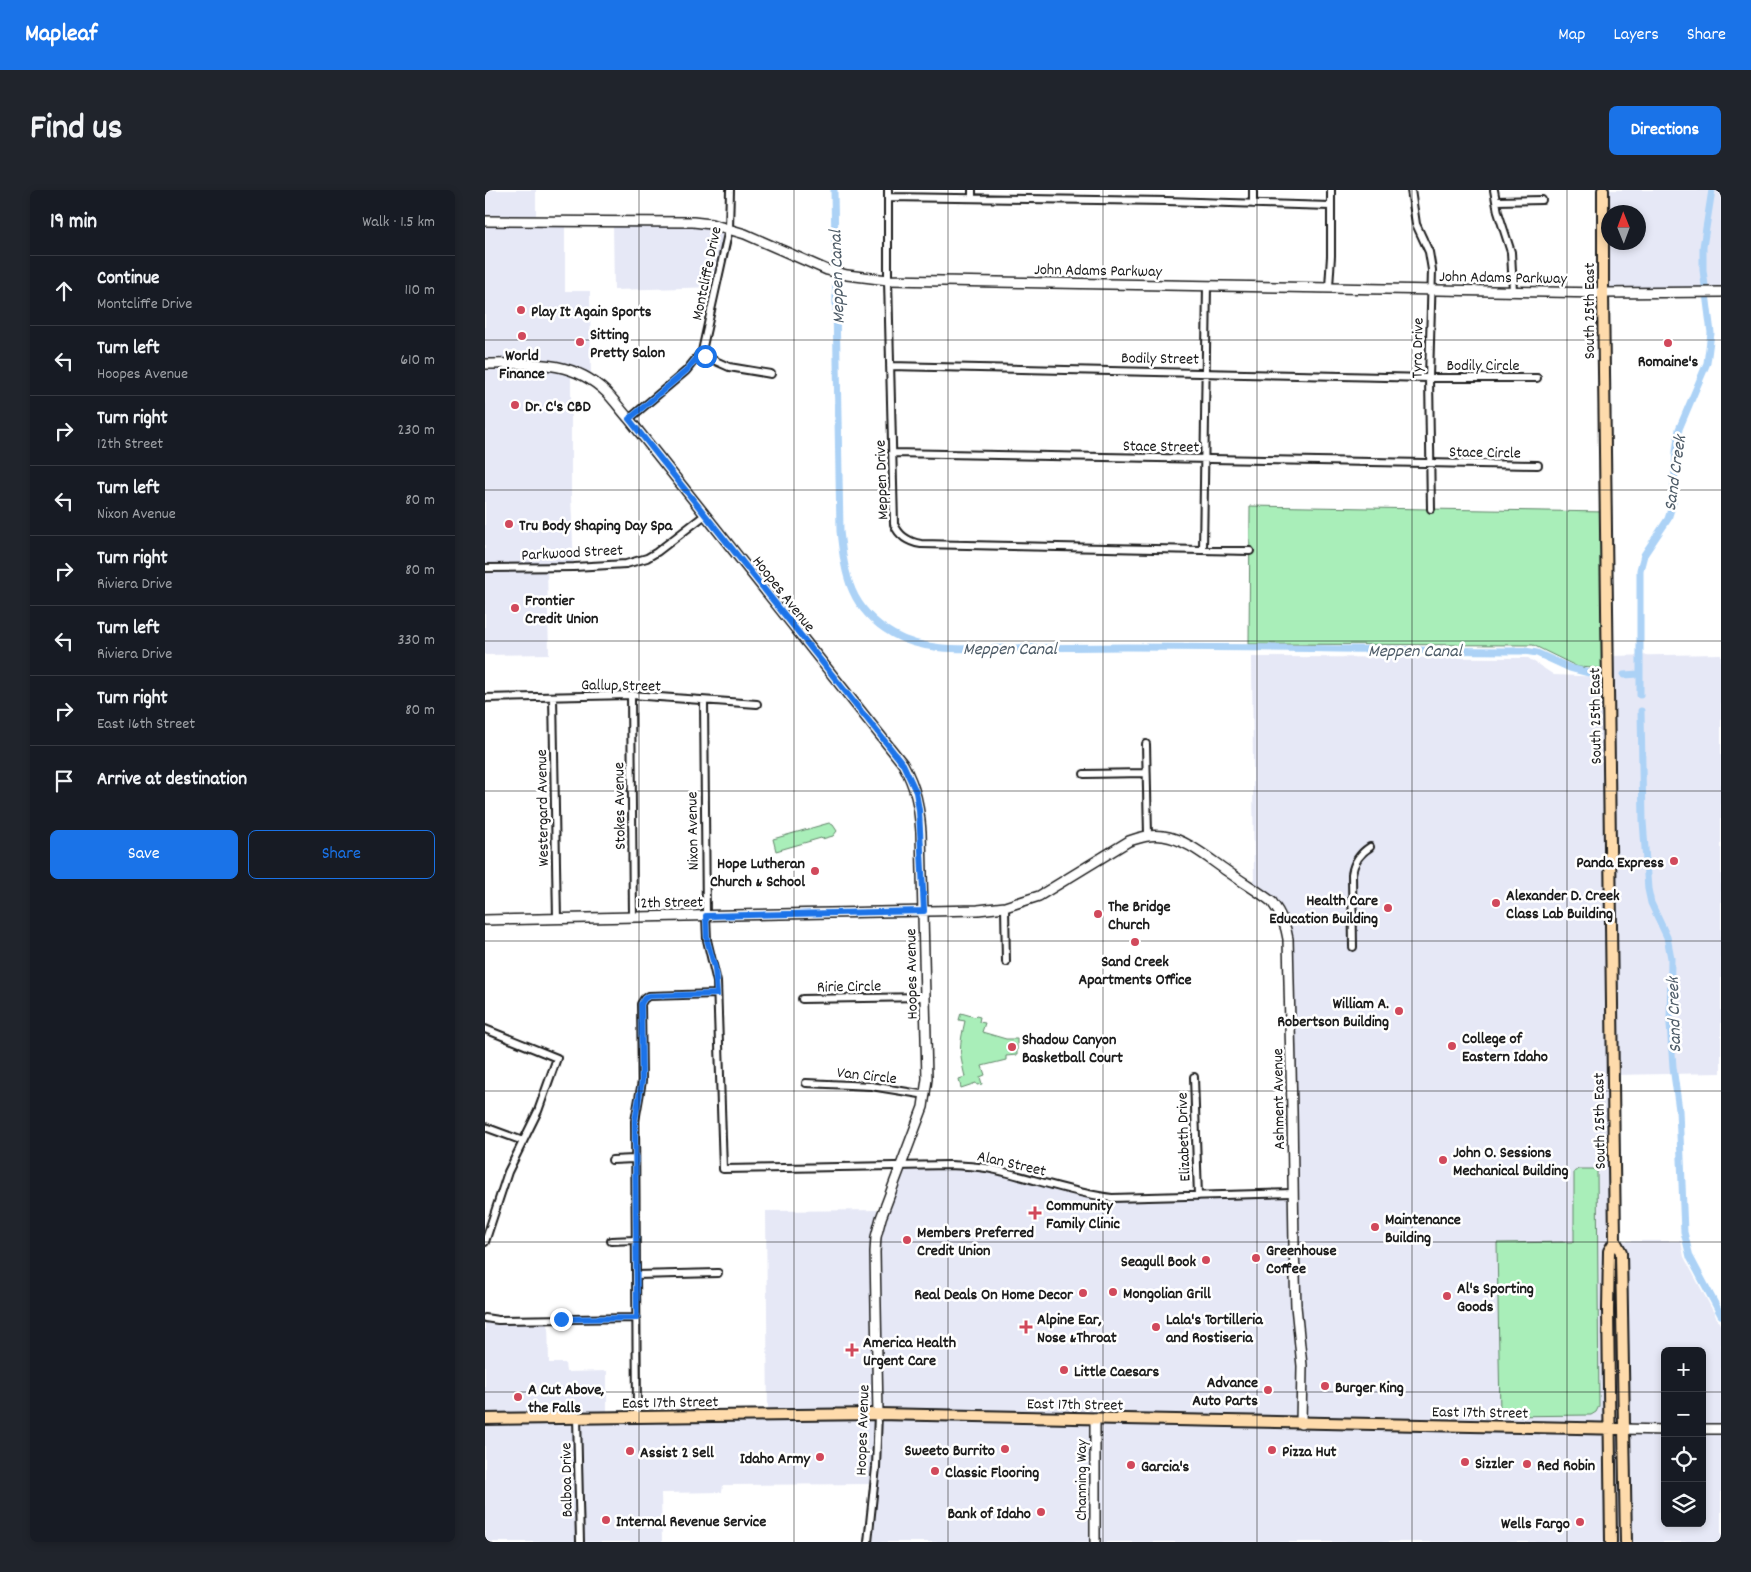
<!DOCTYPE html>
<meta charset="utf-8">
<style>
body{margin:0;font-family:Dekko,sans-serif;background:#20242c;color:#f1f3f6}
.controls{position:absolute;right:15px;bottom:15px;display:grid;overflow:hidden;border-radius:8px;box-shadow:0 2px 8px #0003}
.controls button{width:45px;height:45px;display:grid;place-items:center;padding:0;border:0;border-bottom:1px solid #363941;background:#171b24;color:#f1f3f6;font:25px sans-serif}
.compass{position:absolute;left:1116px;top:15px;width:45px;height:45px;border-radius:50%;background:#171b24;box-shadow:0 2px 8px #0003;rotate:359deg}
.stop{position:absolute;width:15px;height:15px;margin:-11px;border:4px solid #1a73e8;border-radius:50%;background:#fff}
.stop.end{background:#1a73e8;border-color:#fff;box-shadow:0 1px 5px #0008}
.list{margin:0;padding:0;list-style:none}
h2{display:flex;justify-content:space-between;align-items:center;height:65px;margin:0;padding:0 20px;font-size:21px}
h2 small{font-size:16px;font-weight:400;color:#9ea1a6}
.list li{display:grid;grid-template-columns:32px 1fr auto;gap:15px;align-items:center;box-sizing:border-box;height:70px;padding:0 20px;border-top:1px solid #363941}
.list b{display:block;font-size:19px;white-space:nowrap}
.list p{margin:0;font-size:16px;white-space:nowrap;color:#9ea1a6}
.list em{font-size:16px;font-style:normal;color:#9ea1a6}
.actions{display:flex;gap:10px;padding:15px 20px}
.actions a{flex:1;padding:11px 0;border:1px solid #1a73e8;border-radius:8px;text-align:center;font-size:18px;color:#1a73e8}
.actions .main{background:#1a73e8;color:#fff}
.icon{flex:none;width:28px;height:28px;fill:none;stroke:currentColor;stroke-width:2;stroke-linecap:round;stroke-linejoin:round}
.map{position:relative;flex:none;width:1236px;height:1352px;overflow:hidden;border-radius:8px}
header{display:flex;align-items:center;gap:30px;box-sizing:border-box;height:70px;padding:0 25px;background:#1a73e8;color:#fff}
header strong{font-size:24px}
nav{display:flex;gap:28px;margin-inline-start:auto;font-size:18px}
.intro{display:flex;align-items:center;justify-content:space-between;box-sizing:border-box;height:120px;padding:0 30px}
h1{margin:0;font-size:35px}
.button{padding:12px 22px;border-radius:8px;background:#1a73e8;color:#fff;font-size:18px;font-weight:700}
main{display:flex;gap:30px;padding:0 30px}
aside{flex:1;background:#171b24;border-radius:8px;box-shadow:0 2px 8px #0003}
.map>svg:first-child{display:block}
.built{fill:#e6e8f6;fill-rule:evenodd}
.green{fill:#a9eeb9;stroke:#62856a}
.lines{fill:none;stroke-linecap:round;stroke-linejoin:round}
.canal{stroke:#acd2f6;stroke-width:7}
.street-casing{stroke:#1c1c1c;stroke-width:10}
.secondary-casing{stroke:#1c1c1c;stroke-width:12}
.primary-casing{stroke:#1c1c1c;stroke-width:14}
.street{stroke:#fff;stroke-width:6}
.secondary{stroke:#fff;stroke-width:9}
.primary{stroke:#fedbac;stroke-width:10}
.route{stroke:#1a73e8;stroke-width:6}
.grid{fill:none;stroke:#1c1c1c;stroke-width:1;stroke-opacity:0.55}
.poi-dot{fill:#d1495b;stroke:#fff;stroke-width:2}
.labels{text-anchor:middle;stroke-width:5;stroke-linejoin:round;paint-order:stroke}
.street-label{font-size:16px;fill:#1c1c1c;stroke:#fff}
.poi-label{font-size:16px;font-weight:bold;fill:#1c1c1c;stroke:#fff;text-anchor:start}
.water-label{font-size:18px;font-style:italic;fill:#4e5c68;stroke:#fff}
</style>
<header>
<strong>Mapleaf</strong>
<nav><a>Map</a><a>Layers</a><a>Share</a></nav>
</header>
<div class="intro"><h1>Find us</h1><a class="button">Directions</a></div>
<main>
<aside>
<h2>19 min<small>Walk · 1.5 km</small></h2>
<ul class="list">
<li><svg class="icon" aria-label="ahead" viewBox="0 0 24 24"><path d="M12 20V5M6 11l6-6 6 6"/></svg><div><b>Continue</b><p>Montcliffe Drive</p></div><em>110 m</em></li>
<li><svg class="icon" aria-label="left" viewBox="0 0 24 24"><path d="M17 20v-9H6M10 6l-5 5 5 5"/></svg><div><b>Turn left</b><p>Hoopes Avenue</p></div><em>610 m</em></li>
<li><svg class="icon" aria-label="right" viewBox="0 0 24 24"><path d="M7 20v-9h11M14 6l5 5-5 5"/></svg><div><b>Turn right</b><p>12th Street</p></div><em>230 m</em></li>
<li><svg class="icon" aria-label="left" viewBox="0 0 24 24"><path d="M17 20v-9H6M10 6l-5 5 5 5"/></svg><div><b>Turn left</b><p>Nixon Avenue</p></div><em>80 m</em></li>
<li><svg class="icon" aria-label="right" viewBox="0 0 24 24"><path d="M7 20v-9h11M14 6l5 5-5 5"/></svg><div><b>Turn right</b><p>Riviera Drive</p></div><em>80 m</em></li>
<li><svg class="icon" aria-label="left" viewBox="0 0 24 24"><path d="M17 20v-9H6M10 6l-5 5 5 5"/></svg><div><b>Turn left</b><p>Riviera Drive</p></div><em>330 m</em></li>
<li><svg class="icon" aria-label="right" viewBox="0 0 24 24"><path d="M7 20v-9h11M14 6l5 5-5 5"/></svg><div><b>Turn right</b><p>East 16th Street</p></div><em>80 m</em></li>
<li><svg class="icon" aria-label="arrive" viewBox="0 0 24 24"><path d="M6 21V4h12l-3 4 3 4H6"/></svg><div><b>Arrive at destination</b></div></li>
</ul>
<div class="actions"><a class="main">Save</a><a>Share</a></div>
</aside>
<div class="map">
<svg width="1236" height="1352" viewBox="0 0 1236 1352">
<rect width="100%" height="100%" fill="#fff"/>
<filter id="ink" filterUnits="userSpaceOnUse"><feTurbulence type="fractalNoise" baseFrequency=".02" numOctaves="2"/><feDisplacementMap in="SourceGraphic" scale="10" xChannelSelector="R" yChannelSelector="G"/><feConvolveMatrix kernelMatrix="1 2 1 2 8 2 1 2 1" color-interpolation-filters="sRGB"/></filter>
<g filter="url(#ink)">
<path class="built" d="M0,0H51V30L80,31V101H105L106,191L86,181V305L89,377L62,378L64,464L0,465Z
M1118,0H1236V104L1118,103ZM1124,22H1154V52H1124Z
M128,32H208L244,39L232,97L129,100Z
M1236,464V883L1128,885L1130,1051H1196L1199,1067L1236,1136V1352H383L389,1294L238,1295L237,1302L176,1303L177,1352H0V1128L63,1129L64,1173H80L81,1182L122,1181V1227L283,1225L281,1021L399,1020L416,975L493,976L626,1008L808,1003L803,749L795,722L769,699L767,467L1043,468L1069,485L1119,487L1123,466ZM1180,1161H1217V1333H1180Z"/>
<path class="green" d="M765,316L1121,322L1123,479L1093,477L1048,455L764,454Z
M344,633L348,635L352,641L348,646L337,649L336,648L291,661L288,649Z
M476,823L490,827L491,826L495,827L494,832L500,833L497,842L521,849H532V865L521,866V870L497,876L500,885L495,887L497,894L492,895L491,893L476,898L474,889L480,887C474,861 474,857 480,831L474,830Z
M1093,979H1112L1114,1216L1111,1222L1106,1225L1019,1226L1015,1224L1012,1053L1089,1052V982Z"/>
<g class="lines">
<path class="canal" d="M349,0L355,341C360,387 365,419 408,444C442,464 489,458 527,458C565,458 603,457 641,457C774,457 907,460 1040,461L1052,463L1085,478L1104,483
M1139,485L1154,484
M1155,505V380L1159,365L1183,329L1188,313L1191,262L1194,239L1222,173L1226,143L1218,80V57L1227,0
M1156,521L1158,631L1163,699L1166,713L1182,747L1186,768L1185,834L1188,877L1194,920L1199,1042L1205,1067L1236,1125"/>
<g class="street-casing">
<path id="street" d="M403,0V90L409,334C414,346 423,352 436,354L765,361
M768,0V14
M926,0L931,34L944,62L947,80L944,188L946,319
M1009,0L1013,22L1026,62L1028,101
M403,7L682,11L845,16
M487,8V0
M1011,11L1057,10
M844,97L846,66V0
M215,164L244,177L286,184
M405,176L944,188H1052
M144,229L201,181L217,161L244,39L245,0
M407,263L1053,275
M718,360L722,95
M0,378L89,377L141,374L162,368L172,362L220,325
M146,505L148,727
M68,507L72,729
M0,508L146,505L272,514
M219,511L221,726L222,750L232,792L238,979L465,975C480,976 496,976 511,980C550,989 587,1003 627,1008L808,1003
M661,554L663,645
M599,584L661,583
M520,717L521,772
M868,757L867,684C869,672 874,664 885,657
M317,809L440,807
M0,839L72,868L53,921L23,982L0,1052
M709,887L713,1006
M321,893L386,896L441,905
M0,937L38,951
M127,970L149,969
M126,1051L150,1050
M151,1085L233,1083
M0,1128L13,1130L152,1128
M92,1227L95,1352
M152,1227L150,931L157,891L156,814L159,809L163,806L232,804
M383,1352L391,1277L393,1224"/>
</g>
<g class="secondary-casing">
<path id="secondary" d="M0,31L208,32L226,34L260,44L342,80L362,85L403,90L1118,103L1236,102
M0,174C44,174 86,168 121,202C129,210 136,220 144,229L418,574C431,598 434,615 436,642L442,889L438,917L396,1028L391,1047L390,1062L393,1224
M0,730L493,720L520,717L554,706L644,651C656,647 666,644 678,646C701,649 723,668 742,681C757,692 773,701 787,712C796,724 801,735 803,749L807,920L809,1056L811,1116L817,1176L816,1234
M610,1228V1352
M1139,1239L1180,1240
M1217,1239H1236"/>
</g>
<g class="primary-casing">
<path id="primary" d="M1118,0V103L1130,1051L1124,1061L1123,1120L1126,1352
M1130,1051L1136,1062L1141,1352
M0,1229L393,1224L1139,1239"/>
</g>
<use href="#street" class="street"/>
<use href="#secondary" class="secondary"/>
<use href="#primary" class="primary"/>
</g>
</g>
<g class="lines" filter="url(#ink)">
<path class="route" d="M76,1129L152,1128L150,931L157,891L156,814L159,809L163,806L232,804L230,778L222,750L221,726L439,721L434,620L431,602L418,574L144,229L201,181L215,164L220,166"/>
</g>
<path class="grid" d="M154,0V1352M309,0V1352M463,0V1352M618,0V1352M772,0V1352M927,0V1352M1082,0V1352M0,150H1236M0,300H1236M0,451H1236M0,601H1236M0,751H1236M0,901H1236M0,1052H1236M0,1202H1180M1217,1202H1236"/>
<g class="poi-dot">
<circle cx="36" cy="120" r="5"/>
<circle cx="37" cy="146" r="5"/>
<circle cx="95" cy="152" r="5"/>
<circle cx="1183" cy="153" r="5"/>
<circle cx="30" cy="215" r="5"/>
<circle cx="24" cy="334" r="5"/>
<circle cx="30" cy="418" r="5"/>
<circle cx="1189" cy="671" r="5"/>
<circle cx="330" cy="681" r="5"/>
<circle cx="1011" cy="713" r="5"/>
<circle cx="903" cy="718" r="5"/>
<circle cx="613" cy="724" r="5"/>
<circle cx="650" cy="752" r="5"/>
<circle cx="914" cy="821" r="5"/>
<circle cx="967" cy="856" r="5"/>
<circle cx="527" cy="857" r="5"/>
<circle cx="958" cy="970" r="5"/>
<path d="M547.5 1015.5h5v5h5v5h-5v5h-5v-5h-5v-5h5z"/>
<circle cx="890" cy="1037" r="5"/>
<circle cx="422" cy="1050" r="5"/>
<circle cx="771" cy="1068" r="5"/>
<circle cx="721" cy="1070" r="5"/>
<circle cx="628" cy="1102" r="5"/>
<circle cx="598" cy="1103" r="5"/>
<circle cx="962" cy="1106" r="5"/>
<path d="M538.5 1129.5h5v5h5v5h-5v5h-5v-5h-5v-5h5z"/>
<circle cx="671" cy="1137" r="5"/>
<path d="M364.5 1152.5h5v5h5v5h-5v5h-5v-5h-5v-5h5z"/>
<circle cx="579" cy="1180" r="5"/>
<circle cx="840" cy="1196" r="5"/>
<circle cx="783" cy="1200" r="5"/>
<circle cx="33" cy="1207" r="5"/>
<circle cx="520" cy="1259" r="5"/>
<circle cx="787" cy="1260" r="5"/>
<circle cx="145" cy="1261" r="5"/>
<circle cx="335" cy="1267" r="5"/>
<circle cx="980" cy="1272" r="5"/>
<circle cx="1042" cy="1274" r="5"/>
<circle cx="646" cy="1275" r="5"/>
<circle cx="450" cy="1281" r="5"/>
<circle cx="556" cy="1322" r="5"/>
<circle cx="121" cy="1330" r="5"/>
<circle cx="1095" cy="1332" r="5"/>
</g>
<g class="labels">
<g class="street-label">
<text transform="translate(613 79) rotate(1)" y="6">John Adams Parkway</text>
<text transform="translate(220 83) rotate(-78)" y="6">Montcliffe Drive</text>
<text transform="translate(1018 86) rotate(1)" y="6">John Adams Parkway</text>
<text transform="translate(1103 121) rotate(-90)" y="6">South 25th East</text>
<text transform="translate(931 158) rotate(-89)" y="6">Tyra Drive</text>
<text transform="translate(675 167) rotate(1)" y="6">Bodily Street</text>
<text x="998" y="180">Bodily Circle</text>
<text transform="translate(676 255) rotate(1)" y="6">Stace Street</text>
<text transform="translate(1000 261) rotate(1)" y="6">Stace Circle</text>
<text transform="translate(395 290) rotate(-92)" y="6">Meppen Drive</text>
<text transform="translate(87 361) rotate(-3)" y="6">Parkwood Street</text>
<text transform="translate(300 403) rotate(52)" y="6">Hoopes Avenue</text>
<text transform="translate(136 494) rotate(1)" y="6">Gallup Street</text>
<text transform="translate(1109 526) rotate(-91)" y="6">South 25th East</text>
<text transform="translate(133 616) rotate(-91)" y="6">Stokes Avenue</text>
<text transform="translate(56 618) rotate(-91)" y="6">Westergard Avenue</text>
<text transform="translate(206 641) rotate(-91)" y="6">Nixon Avenue</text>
<text transform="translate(185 711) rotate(-1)" y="6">12th Street</text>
<text transform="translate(425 784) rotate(-91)" y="6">Hoopes Avenue</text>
<text transform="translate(364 795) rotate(-1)" y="6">Ririe Circle</text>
<text transform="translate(382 884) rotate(6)" y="6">Van Circle</text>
<text transform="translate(792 909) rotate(-91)" y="6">Ashment Avenue</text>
<text transform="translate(1113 931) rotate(-91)" y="6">South 25th East</text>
<text transform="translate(697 947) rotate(-92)" y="6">Elizabeth Drive</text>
<text transform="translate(527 972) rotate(13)" y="6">Alan Street</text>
<text transform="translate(185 1211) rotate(-1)" y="6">East 17th Street</text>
<text transform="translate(590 1213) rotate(1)" y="6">East 17th Street</text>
<text transform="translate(995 1221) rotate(1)" y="6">East 17th Street</text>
<text transform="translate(376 1240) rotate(-88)" y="6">Hoopes Avenue</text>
<text transform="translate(80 1290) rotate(-91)" y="6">Balboa Drive</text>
<text transform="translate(595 1290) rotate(-90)" y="6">Channing Way</text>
</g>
<g class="poi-label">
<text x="46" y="126">Play It Again Sports</text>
<text x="105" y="149">Sitting<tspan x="105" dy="18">Pretty Salon</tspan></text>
<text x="37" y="170" text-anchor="middle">World<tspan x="37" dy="18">Finance</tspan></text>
<text x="1183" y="176" text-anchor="middle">Romaine's</text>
<text x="40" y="221">Dr. C's CBD</text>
<text x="34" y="340">Tru Body Shaping Day Spa</text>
<text x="40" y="415">Frontier<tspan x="40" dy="18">Credit Union</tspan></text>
<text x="1179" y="677" text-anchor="end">Panda Express</text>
<text x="320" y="678" text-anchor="end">Hope Lutheran<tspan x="320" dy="18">Church &amp; School</tspan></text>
<text x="1021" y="710">Alexander D. Creek<tspan x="1021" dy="18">Class Lab Building</tspan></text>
<text x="893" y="715" text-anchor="end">Health Care<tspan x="893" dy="18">Education Building</tspan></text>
<text x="623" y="721">The Bridge<tspan x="623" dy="18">Church</tspan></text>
<text x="650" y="776" text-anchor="middle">Sand Creek<tspan x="650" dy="18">Apartments Office</tspan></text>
<text x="904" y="818" text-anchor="end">William A.<tspan x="904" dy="18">Robertson Building</tspan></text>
<text x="977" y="853">College of<tspan x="977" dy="18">Eastern Idaho</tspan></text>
<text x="537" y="854">Shadow Canyon<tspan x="537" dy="18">Basketball Court</tspan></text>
<text x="968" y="967">John O. Sessions<tspan x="968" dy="18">Mechanical Building</tspan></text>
<text x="561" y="1020">Community<tspan x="561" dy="18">Family Clinic</tspan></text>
<text x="900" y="1034">Maintenance<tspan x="900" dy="18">Building</tspan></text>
<text x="432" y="1047">Members Preferred<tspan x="432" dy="18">Credit Union</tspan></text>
<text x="781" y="1065">Greenhouse<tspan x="781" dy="18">Coffee</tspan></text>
<text x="711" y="1076" text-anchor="end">Seagull Book</text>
<text x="972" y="1103">Al's Sporting<tspan x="972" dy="18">Goods</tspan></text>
<text x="638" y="1108">Mongolian Grill</text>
<text x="588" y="1109" text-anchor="end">Real Deals On Home Decor</text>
<text x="552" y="1134">Alpine Ear,<tspan x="552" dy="18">Nose &amp;Throat</tspan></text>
<text x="681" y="1134">Lala's Tortilleria<tspan x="681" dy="18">and Rostiseria</tspan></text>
<text x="378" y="1157">America Health<tspan x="378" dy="18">Urgent Care</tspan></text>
<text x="589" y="1186">Little Caesars</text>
<text x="773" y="1197" text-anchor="end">Advance<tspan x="773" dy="18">Auto Parts</tspan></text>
<text x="850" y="1202">Burger King</text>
<text x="43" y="1204">A Cut Above,<tspan x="43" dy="18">the Falls</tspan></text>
<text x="510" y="1265" text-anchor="end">Sweeto Burrito</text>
<text x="797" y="1266">Pizza Hut</text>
<text x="155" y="1267">Assist 2 Sell</text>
<text x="325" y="1273" text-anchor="end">Idaho Army</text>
<text x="990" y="1278">Sizzler</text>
<text x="1052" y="1280">Red Robin</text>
<text x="656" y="1281">Garcia's</text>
<text x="460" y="1287">Classic Flooring</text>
<text x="546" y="1328" text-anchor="end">Bank of Idaho</text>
<text x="131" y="1336">Internal Revenue Service</text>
<text x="1085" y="1338" text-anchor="end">Wells Fargo</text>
</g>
<g class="water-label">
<text transform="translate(351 87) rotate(-92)" y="6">Meppen Canal</text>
<text transform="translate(1189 283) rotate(-82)" y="6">Sand Creek</text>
<text x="525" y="464">Meppen Canal</text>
<text x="930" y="466">Meppen Canal</text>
<text transform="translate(1188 825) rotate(-92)" y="6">Sand Creek</text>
</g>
</g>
</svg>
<div class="controls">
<button>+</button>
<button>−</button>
<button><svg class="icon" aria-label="locate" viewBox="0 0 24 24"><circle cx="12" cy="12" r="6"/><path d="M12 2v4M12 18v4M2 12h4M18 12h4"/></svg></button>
<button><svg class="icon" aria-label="layers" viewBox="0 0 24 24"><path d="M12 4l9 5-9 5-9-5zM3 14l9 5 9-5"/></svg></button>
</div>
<svg class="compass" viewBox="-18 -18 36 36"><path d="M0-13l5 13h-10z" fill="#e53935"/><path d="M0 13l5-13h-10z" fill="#9ea1a6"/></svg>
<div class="stop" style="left:220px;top:166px"></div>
<div class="stop end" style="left:76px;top:1129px"></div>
</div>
</main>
